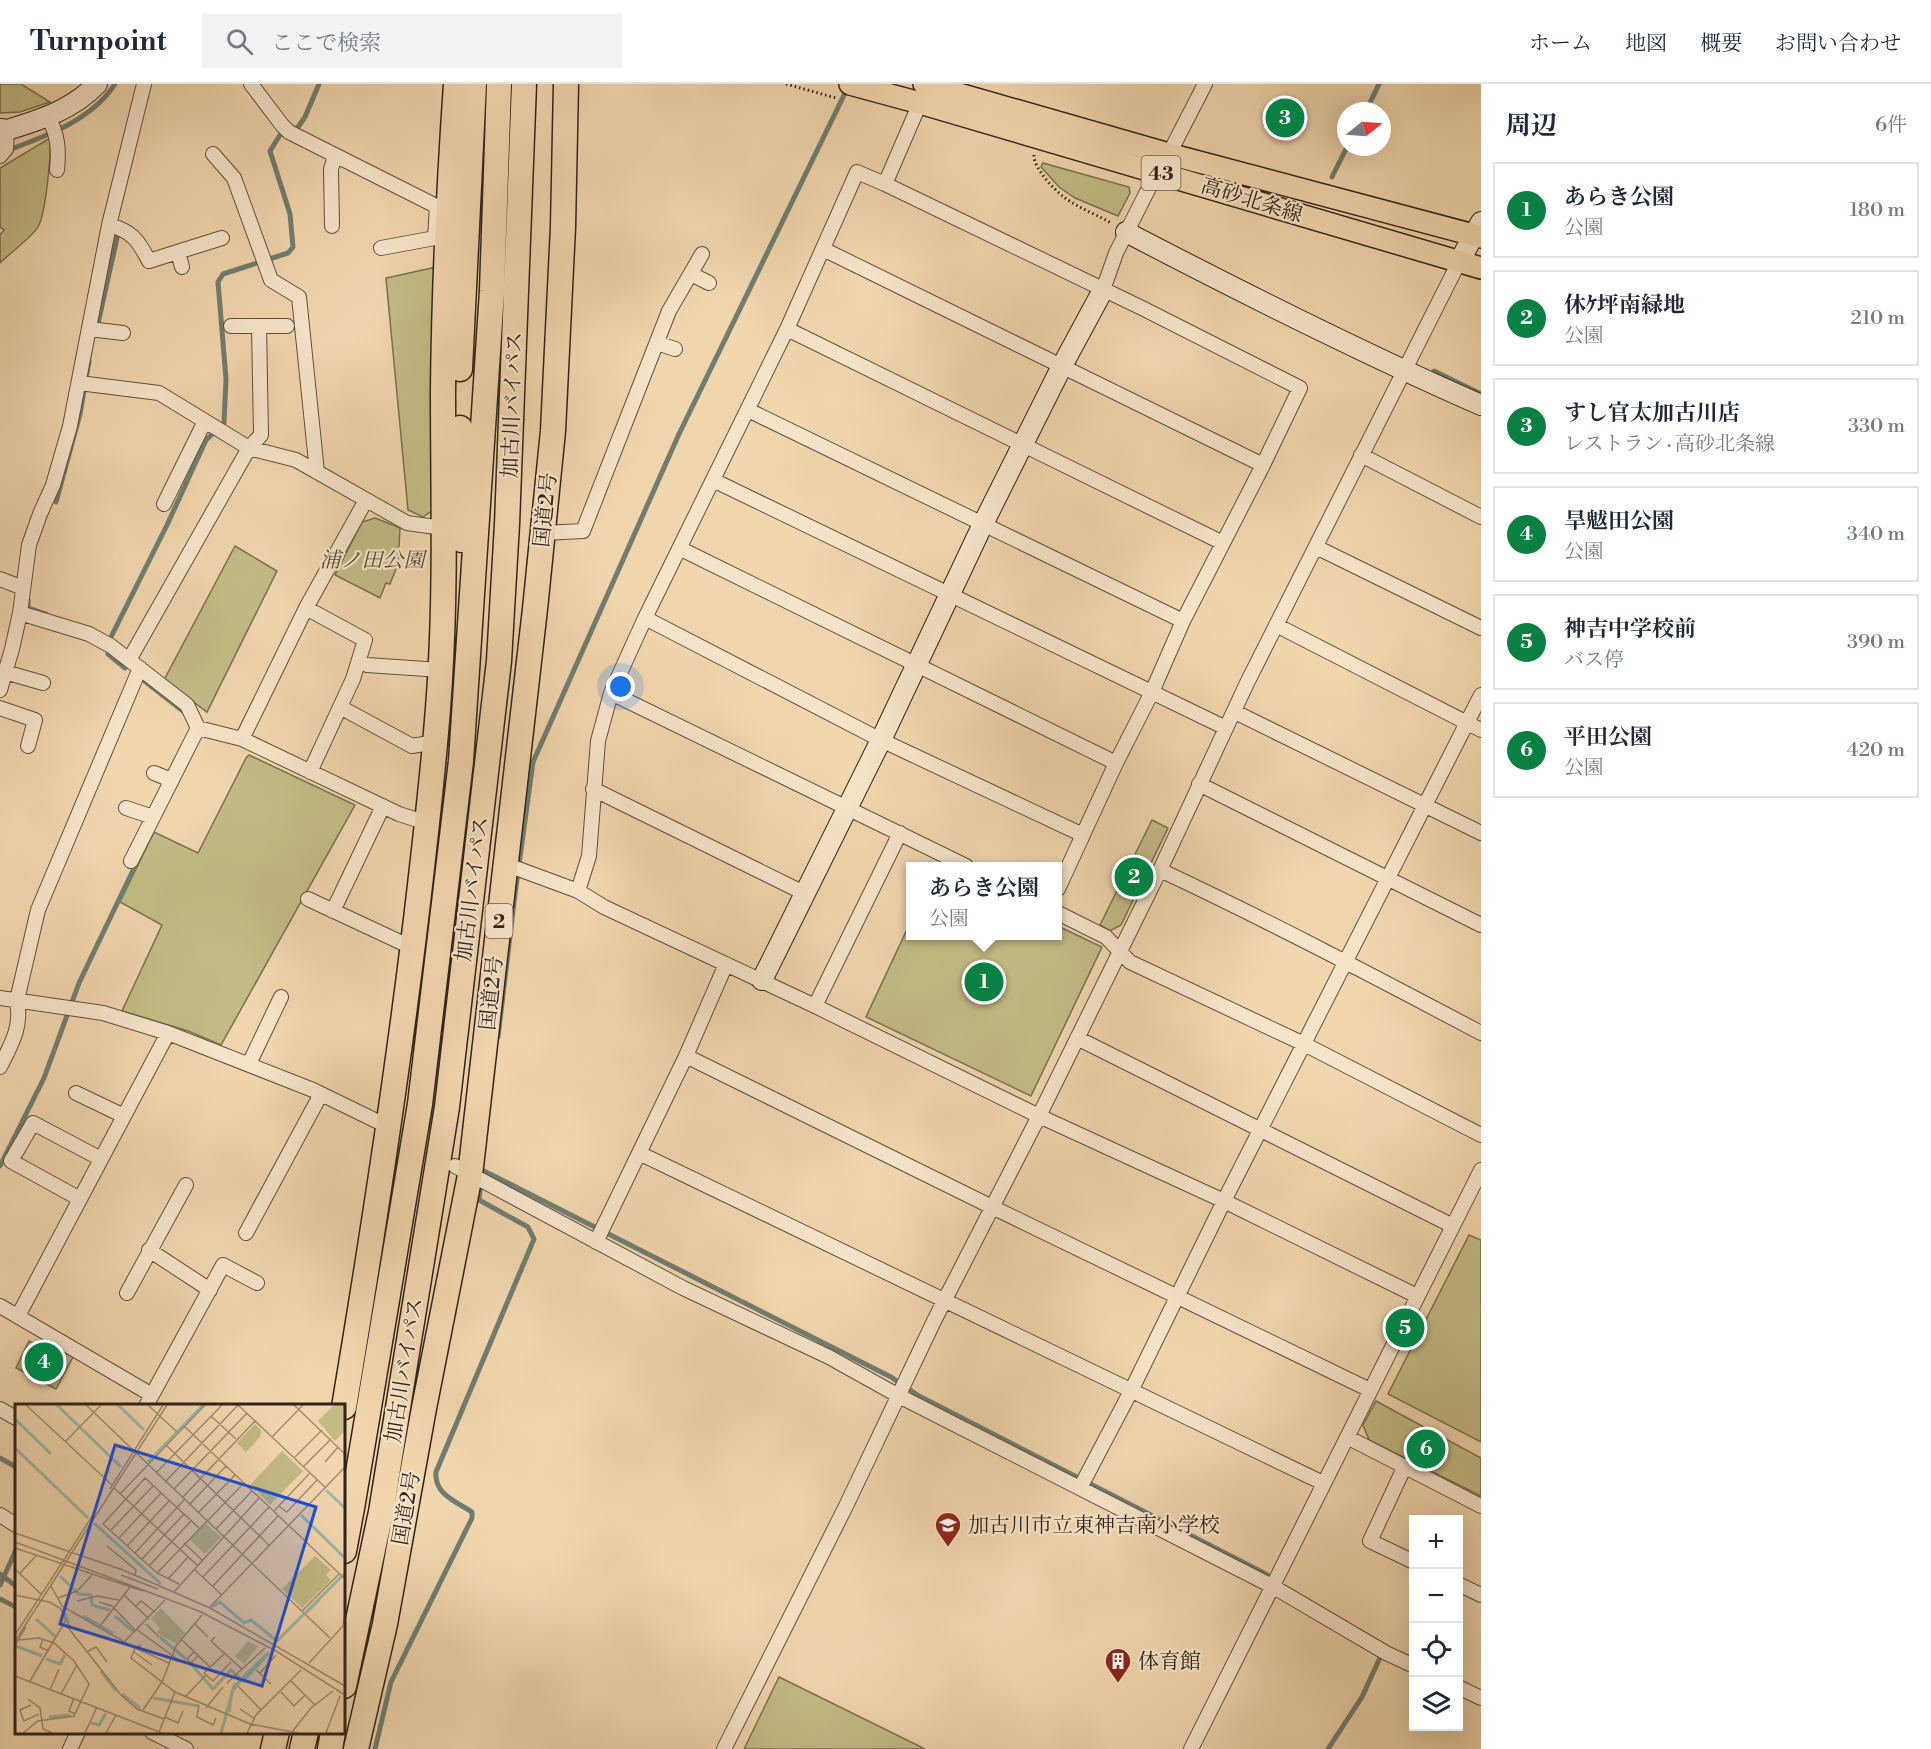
<!DOCTYPE html>
<html lang="ja">
<meta charset="utf-8">
<style>
body{margin:0;font-family:"Libre Bodoni","Noto Serif JP",serif;background:#f2f2f3;color:#1f2937}
.controls{position:absolute;right:18px;bottom:18px;display:grid;overflow:hidden;border-radius:0px;box-shadow:0 6px 24px #0002}
.controls button{width:54px;height:54px;display:grid;place-items:center;padding:0;border:0;border-bottom:2px solid #e0e1e3;background:#fff;color:#1f2937;font:30px sans-serif}
.compass{position:absolute;left:1337px;top:18px;width:54px;height:54px;border-radius:50%;background:#fff;box-shadow:0 6px 24px #0002;rotate:73deg}
.you{position:absolute;left:621px;top:603px;width:21px;height:21px;margin:-15px;border:4px solid #fff;border-radius:50%;background:#1a73e8;box-shadow:0 0 0 9px #1a73e833}
.badge{display:grid;place-items:center;width:39px;height:39px;border-radius:50%;background:#0b8043;color:#fff;font-size:20px;font-weight:700}
.pin{position:absolute;translate:-50% -50%;border:3px solid #fff;box-shadow:0 2px 6px #0006}
.popup{position:absolute;left:906px;top:778px;width:156px;height:78px;box-sizing:border-box;display:grid;place-content:center;border-radius:0px;background:#fff;filter:drop-shadow(0 2px 4px #0005);font-size:20px;white-space:nowrap;color:#747a83}
.popup b{font-size:22px;color:#1f2937}
.popup::after{content:'';position:absolute;left:50%;top:100%;margin-left:-12px;border:12px solid transparent;border-top-color:#fff}
.list{margin:0;padding:0;list-style:none}
h2{display:flex;justify-content:space-between;align-items:center;height:78px;margin:0;padding:0 24px;font-size:26px}
h2 small{font-size:20px;font-weight:400;color:#747a83}
.list li{display:grid;grid-template-columns:39px 1fr auto;gap:18px;align-items:center;box-sizing:border-box;height:96px;margin:0 12px 12px;padding:0 12px;border:2px solid #e0e1e3;border-radius:0px}
.list b{display:block;font-size:22px;white-space:nowrap}
.list p{margin:0;font-size:20px;white-space:nowrap;color:#747a83}
.list em{font-size:20px;font-style:normal;color:#747a83}
.icon{flex:none;width:33px;height:33px;fill:none;stroke:currentColor;stroke-width:2;stroke-linecap:round;stroke-linejoin:round}
.map{position:relative;flex:none;width:1481px;height:1665px;overflow:hidden}
header{display:flex;align-items:center;gap:36px;box-sizing:border-box;height:84px;padding:0 30px;background:#fff;border-bottom:2px solid #e0e1e3}
header strong{font-size:28px}
nav{display:flex;gap:33px;margin-inline-start:auto;font-size:21px}
.search{width:420px;height:54px;background:#f2f2f3;display:flex;align-items:center;gap:15px;box-sizing:border-box;padding:0 21px;border-radius:0px;color:#747a83;font-size:22px}
main{display:flex}
aside{flex:1;background:#fff}
.map>svg:first-child{display:block}
.green{fill:#c2bb85;stroke:#797050;stroke-width:1.5}
.lines{fill:none;stroke-linecap:round;stroke-linejoin:round}
.stream{stroke:#707d70;stroke-width:5}
.street-casing{stroke:#60503f;stroke-width:16}
.secondary-casing{stroke:#30241a;stroke-width:22}
.primary-casing{stroke:#30241a;stroke-width:24}
.highway-casing{stroke:#30241a;stroke-width:27}
.path{stroke:#30241a;stroke-width:3;stroke-dasharray:1.5 3;stroke-linecap:butt}
.street{stroke:#f6e4ca;stroke-width:14}
.secondary{stroke:#f6e4ca;stroke-width:20}
.primary{stroke:#f1d5ad;stroke-width:21}
.highway{stroke:#f1d5ad;stroke-width:24}
.labels{text-anchor:middle;stroke-width:4.5;stroke-linejoin:round;paint-order:stroke}
.shield{fill:#f6e4ca;stroke:#6b5e4f;stroke-width:1.5}
.shield-label{font-size:20px;font-weight:bold;fill:#30241a}
.street-label{font-size:21px;fill:#30241a;stroke:#f6e4ca}
.park-label{font-size:21px;font-style:italic;fill:#544a35;stroke:#f6e4ca}
.poi-label{font-size:21px;fill:#30241a;stroke:#f6e4ca;text-anchor:start}
.inset-river{fill:none;stroke:#9bb9a9;stroke-width:3}
.inset-road{fill:none;stroke:#a48e72;stroke-width:1.5}
.view{fill:#1d4ed8;fill-opacity:0.15;stroke:#1d4ed8;stroke-width:3}
.inset-edge{fill:none;stroke:#30241a;stroke-width:3}
</style>
<header>
<strong>Turnpoint</strong>
<div class="search"><svg class="icon" aria-label="search" viewBox="0 0 24 24"><circle cx="10" cy="10" r="6"/><path d="M15 15l6 6"/></svg>ここで検索</div>
<nav><a>ホーム</a><a>地図</a><a>概要</a><a>お問い合わせ</a></nav>
</header>
<main>
<div class="map">
<svg width="1481" height="1665" viewBox="0 0 1481 1665">
<rect width="100%" height="100%" fill="#f1d5ad"/>
<filter id="stains"><feTurbulence type="fractalNoise" baseFrequency=".00333" numOctaves="4"/><feColorMatrix values="0 0 0 0 .2 0 0 0 0 .09 0 0 0 0 .02 0 0 0 .5 -.17"/></filter>
<radialGradient id="worn" r=".72"><stop offset=".6" stop-color="#630" stop-opacity="0"/><stop offset="1" stop-color="#630" stop-opacity=".3"/></radialGradient>
<path class="green" d="M0,0H21L50,18L20,28L0,29Z
M50,54C51,72 46,129 38,143C32,153 9,170 0,179V151L4,146L0,143V84Z
M1043,79L1129,103L1130,109L1118,132L1075,114L1059,103L1041,83Z
M441,182L433,426L423,433L408,426L386,194Z
M375,434L400,444L398,480L390,500L386,499L380,514L335,491L362,438Z
M235,462L277,487L207,628L164,596Z
M249,671L355,721L221,961L188,947L122,927L162,841L120,818L154,748L198,769L246,674Z
M1152,736L1168,744L1121,841L1110,847L1100,841Z
M910,839V852H1058V842L1102,863L1031,1012L866,933Z
M1469,1151L1481,1156V1358L1388,1310Z
M29,1257L47,1267L51,1261L73,1273L56,1305L16,1284Z
M1376,1317L1481,1374V1412L1369,1356L1363,1341Z
M779,1593L925,1665H744Z"/>
<g class="lines">
<path class="stream" d="M1366,27L1379,0
M6,67C46,52 91,37 115,0
M1332,93L1347,63
M97,244L117,154V145
M1434,287L1481,310
M56,418L80,330L89,277
M28,516V524L46,530
M125,584L108,570L111,553L167,441L206,356L224,339L226,295L218,198L223,190L288,169L293,163L290,130L270,67L280,51L298,43L305,33L319,0
M142,595L188,631
M498,953L515,810L533,678L679,350L848,3
M0,1082L44,994L79,899L137,778
M482,1086L891,1293L919,1312L1262,1488L1274,1495
M0,1374L16,1383
M0,1490L16,1502
M0,1501L16,1466
M0,1515L16,1523
M375,1665L391,1598L472,1434V1428C455,1417 434,1410 436,1388L534,1155L528,1143L479,1116L481,1097
M1328,1665L1362,1613L1383,1567"/>
<g class="street-casing">
<path id="street" d="M251,0L282,41L289,48L448,128
M48,33C58,50 59,66 57,86
M213,70L234,94L271,196L299,213L317,388
M1169,70L1205,0
M0,72L6,65L7,46
M885,100L920,19
M109,141C132,147 138,156 149,177L222,154
M332,142L331,85L335,72
M381,164L435,154L437,122
M823,165L1263,381
M178,168L182,183
M691,190L709,199
M1103,206L1116,169L1157,88
M231,242H287
M89,245L123,249
M787,245L1223,459
M657,259L675,265
M79,299L159,309L249,364L296,376L407,439L443,444
M748,326L1183,537
M1361,371L1481,433
M713,396L1226,644
M164,420L205,337
M543,449L583,447L669,227L702,170
M1316,463L1481,544
M681,465L1116,679
M0,495L23,504
M306,524L365,556L353,595L310,688
M20,529L89,550L111,562L187,621L198,644L242,655L399,730L427,739
M645,534L881,656L1083,751
M1276,541L1481,646
M129,576L249,364L261,351L259,242
M367,581L441,586
M5,588L43,599
M0,606L12,565L20,529L29,461L40,430L53,401L70,342L109,141L144,0
M611,609L966,782
M340,623L412,662L435,658
M0,624L35,636L28,662
M1235,628L1481,749
M242,655L306,524L366,416
M154,689L171,696
M1199,700L1481,841
M593,705L804,809
M126,724L153,733
M131,777L198,644
M505,780L578,807L604,823L815,922L1039,1032L1224,1117L1417,1212
M1160,786C1269,837 1375,893 1481,949
M578,807L589,772L598,657L611,609L645,534L787,245L857,88L885,100L1142,224L1300,304L1263,381L1183,537L1152,608L1116,679L1058,805
M308,815L413,864
M333,827L383,722
M1058,829L1106,853L1130,878L1304,960L1481,1051
M0,914L103,929L168,949L313,1006L391,1044
M815,922L900,749
M1077,954L1453,1142
M686,972L992,1123L1370,1306
M249,980L281,913
M0,983C12,959 22,943 17,916L38,826L140,584
M76,1009L124,1032
M639,1069L1323,1399
M455,1082L683,1204L829,1273L899,1312L1272,1502L1386,1569L1414,1582
M80,1115L11,1077L33,1039L101,1075
M246,1149L321,1010
M596,1158L686,972L726,880
M149,1166L210,1206
M127,1209L186,1101
M0,1222L152,1311
M18,1232L168,949
M146,1322L223,1181L257,1199
M0,1325L16,1334
M1347,1353L1481,1422
M1404,1384L1370,1457L1414,1478
M1080,1404L1131,1307L1224,1117L1481,611
M0,1431L16,1441
M1458,1500L1481,1511
M1458,1603L1481,1614
M152,1648L186,1665
M70,1665L78,1648
M724,1665L846,1422L934,1237L1039,1032L1160,786L1247,599L1459,178
M1191,1665L1481,1086"/>
</g>
<g class="secondary-casing">
<path id="secondary" d="M0,45L7,46C40,36 72,26 97,0
M1126,148C1243,209 1360,268 1481,321
M1459,178L1481,138
M762,896L881,656L983,440L1062,282L1103,206"/>
</g>
<g class="primary-casing">
<path id="primary" d="M850,0L920,19L1481,184
M924,0L1169,70L1481,153"/>
</g>
<g class="highway-casing">
<path id="highway" d="M460,285L474,0
M460,344L462,456
M344,1323C373,1150 400,976 420,801C428,732 436,664 440,595C446,499 443,403 443,307C444,205 449,102 456,0
M344,1467L352,1424L420,1020L461,677L492,207L499,0
M344,1602L381,1428L447,1023L499,577L507,440L524,0
M273,1665L277,1648
M302,1665L306,1648
M330,1665L333,1648
M356,1665L385,1540L424,1324L470,1091L535,525L553,347L563,143L566,0"/>
</g>
<path class="path" d="M786,0L836,14
M1034,71C1033,83 1054,106 1064,113C1078,124 1096,130 1111,139"/>
<use href="#street" class="street"/>
<use href="#secondary" class="secondary"/>
<use href="#primary" class="primary"/>
<use href="#highway" class="highway"/>
</g>
<defs>
<g id="school-pin" transform="scale(1.35)"><path d="M0 17L-7.5 6A9.5 9.5 0 1 1 7.5 6Z" fill="#8f2418" stroke="#f6e4ca"/><path d="M0-5L7-2L0 1L-7-2ZM-4 1L0 2.5L4 1V4Q0 6-4 4Z" fill="#fff"/></g>
<g id="building-pin" transform="scale(1.35)"><path d="M0 17L-7.5 6A9.5 9.5 0 1 1 7.5 6Z" fill="#8f2418" stroke="#f6e4ca"/><path d="M-4-6H4V6H1V3H-1V6H-4ZM-2.5-4.3h1.7v1.8h-1.7ZM.8-4.3h1.7v1.8H.8ZM-2.5-1h1.7V.8h-1.7ZM.8-1h1.7V.8H.8Z" fill="#fff"/></g>
</defs>
<g fill-rule="evenodd">
<use href="#school-pin" x="948" y="1441"/>
<use href="#building-pin" x="1118" y="1577"/>
</g>
<g class="labels">
<g class="shield">
<rect x="1141.5" y="72" width="39" height="34" rx="4.5"/>
<rect x="485.5" y="820" width="27" height="34" rx="4.5"/>
</g>
<g class="shield-label">
<text x="1161" y="96">43</text>
<text x="499" y="844">2</text>
</g>
<g class="street-label">
<text transform="translate(1252 116) rotate(17)" y="7">高砂北条線</text>
<text transform="translate(512 321) rotate(-88)" y="7">加古川バイパス</text>
<text transform="translate(545 426) rotate(-84)" y="7">国道2号</text>
<text transform="translate(472 805) rotate(-83)" y="7">加古川バイパス</text>
<text transform="translate(491 909) rotate(-84)" y="7">国道2号</text>
<text transform="translate(404 1286) rotate(-81)" y="7">加古川バイパス</text>
<text transform="translate(406 1424) rotate(-80)" y="7">国道2号</text>
</g>
<g class="park-label">
<text x="372" y="483">浦ノ田公園</text>
</g>
<g class="poi-label">
<text x="968" y="1448">加古川市立東神吉南小学校</text>
<text x="1138" y="1584">体育館</text>
</g>
</g>
<g transform="translate(15 1320)">
<rect width="330" height="330" fill="#f1d5ad"/>
<path d="M319,1H330V27L320,37L303,17ZM240,20L246,26L245,33L231,48L222,39ZM267,47L288,67L255,101L236,80ZM190,119L206,133L190,150L175,136ZM300,152L316,166L311,171L316,176L287,204L267,185ZM146,204L170,229L162,240L142,229L145,224L136,215ZM233,237L243,242L229,260L220,252Z" fill="#c2bb85"/>
<path class="inset-river" d="M42,1L106,63M103,1L129,26M0,15L36,50M0,44L73,114M133,58L188,1M311,86L330,104M286,111L330,154M79,119L146,180M45,172L64,190L76,191L77,201L95,206M197,203L205,198L229,219L236,216L262,237L330,169M48,204L54,222M290,210L304,196M68,212L98,229M100,212L119,228M21,215L41,233M145,233L171,255M1,242L27,252M31,255L45,260L50,251M176,260L198,285L216,266L228,277L254,249M86,267L101,287M107,290L125,304M138,294L184,302M214,308L217,287L226,277M34,313L55,311M76,319L84,321L91,309M206,329L219,282L253,249"/>
<path class="inset-road" d="M11,1L97,81M71,1L315,234M133,1L162,28M223,1L311,84M279,1L330,50M196,12L221,35M169,22L330,175M257,33L288,1M50,38L86,1M151,41L255,142M280,53L307,26M310,58L323,43M288,63L316,35M141,69L207,1M150,78L223,1M99,84L182,161M95,85L148,1M159,85L232,9M105,90L190,1M167,94L240,17M174,101L211,62M264,102L272,108L302,76M259,107L295,69M183,109L220,71M201,125L237,87M96,126L138,82M0,129L108,166L195,204L330,282M104,134L146,89M0,138L184,207L261,247L330,291M169,139L187,156M92,142L121,166L120,171M112,142L154,97M0,144L128,187M120,149L169,96M127,155L169,110M134,162L176,117M0,165L26,190M179,165L207,191M5,169L21,152M142,169L229,79M106,171L143,185M188,173L254,103M153,175L173,153M164,180L142,169L88,120L130,74L184,124M36,182L47,202L120,244L116,254L160,288L235,320L283,329M198,182L263,112M159,188L244,94M0,191L34,198L45,204L51,216L15,277M109,191L134,215M43,194L62,187L77,171M62,197L82,192L104,196M84,198L97,202L120,226M120,203L126,197L140,208M194,204L330,63M287,207L324,170M179,219L193,233M131,220L144,233M51,221L106,291L122,305L149,315M85,222L115,183M121,225L165,257M0,231L78,111M200,233L196,237L227,265L250,244M28,235L25,243L34,247M166,235L195,263M3,236L24,234L39,239L59,257L74,280L59,312L23,317L8,329M0,237L152,1M110,237L150,196M0,241L11,223M126,241L120,244L154,259M72,248L81,243L92,258M119,248L137,261M179,248L172,255L176,259L183,252M209,250L189,269L198,277L216,258M294,259L328,222L330,208M241,266L256,280M245,269L261,251M0,272L147,329M276,277L300,301M212,279L227,265M223,282L246,306M35,286L44,265M266,288L279,302L290,291M46,290L62,261M170,293L191,271M59,294L54,307L60,310M13,295L25,304L28,325L37,329M16,301L5,306L9,317L24,310M184,301L182,313L198,321L201,314M191,304L208,283M225,305L240,315M128,306L147,278L161,242L187,211M150,313L163,319L168,307M144,328L160,288M277,328L296,304L318,287M70,329L82,303M91,329L101,311M232,329L241,311L286,266M311,329L325,292"/>
<path class="view" d="M100,41L301,103L247,282L45,220Z"/>
<rect width="330" height="330" class="inset-edge"/>
</g>
<rect width="100%" height="100%" filter="url(#stains)"/>
<rect width="100%" height="100%" fill="url(#worn)"/>
</svg>
<div class="controls">
<button>+</button>
<button>−</button>
<button><svg class="icon" aria-label="locate" viewBox="0 0 24 24"><circle cx="12" cy="12" r="6"/><path d="M12 2v4M12 18v4M2 12h4M18 12h4"/></svg></button>
<button><svg class="icon" aria-label="layers" viewBox="0 0 24 24"><path d="M12 4l9 5-9 5-9-5zM3 14l9 5 9-5"/></svg></button>
</div>
<svg class="compass" viewBox="-18 -18 36 36"><path d="M0-13l5 13h-10z" fill="#e53935"/><path d="M0 13l5-13h-10z" fill="#747a83"/></svg>
<div class="you"></div>
<div class="pin badge" style="left:984px;top:898px">1</div>
<div class="popup"><b>あらき公園</b>公園</div>
<div class="pin badge" style="left:1134px;top:793px">2</div>
<div class="pin badge" style="left:1285px;top:34px">3</div>
<div class="pin badge" style="left:44px;top:1278px">4</div>
<div class="pin badge" style="left:1405px;top:1244px">5</div>
<div class="pin badge" style="left:1426px;top:1365px">6</div>
</div>
<aside>
<h2>周辺<small>6件</small></h2>
<ul class="list">
<li><span class="badge">1</span><div><b>あらき公園</b><p>公園</p></div><em>180 m</em></li>
<li><span class="badge">2</span><div><b>休ｹ坪南緑地</b><p>公園</p></div><em>210 m</em></li>
<li><span class="badge">3</span><div><b>すし官太加古川店</b><p>レストラン · 高砂北条線</p></div><em>330 m</em></li>
<li><span class="badge">4</span><div><b>旱魃田公園</b><p>公園</p></div><em>340 m</em></li>
<li><span class="badge">5</span><div><b>神吉中学校前</b><p>バス停</p></div><em>390 m</em></li>
<li><span class="badge">6</span><div><b>平田公園</b><p>公園</p></div><em>420 m</em></li>
</ul>
</aside>
</main>
